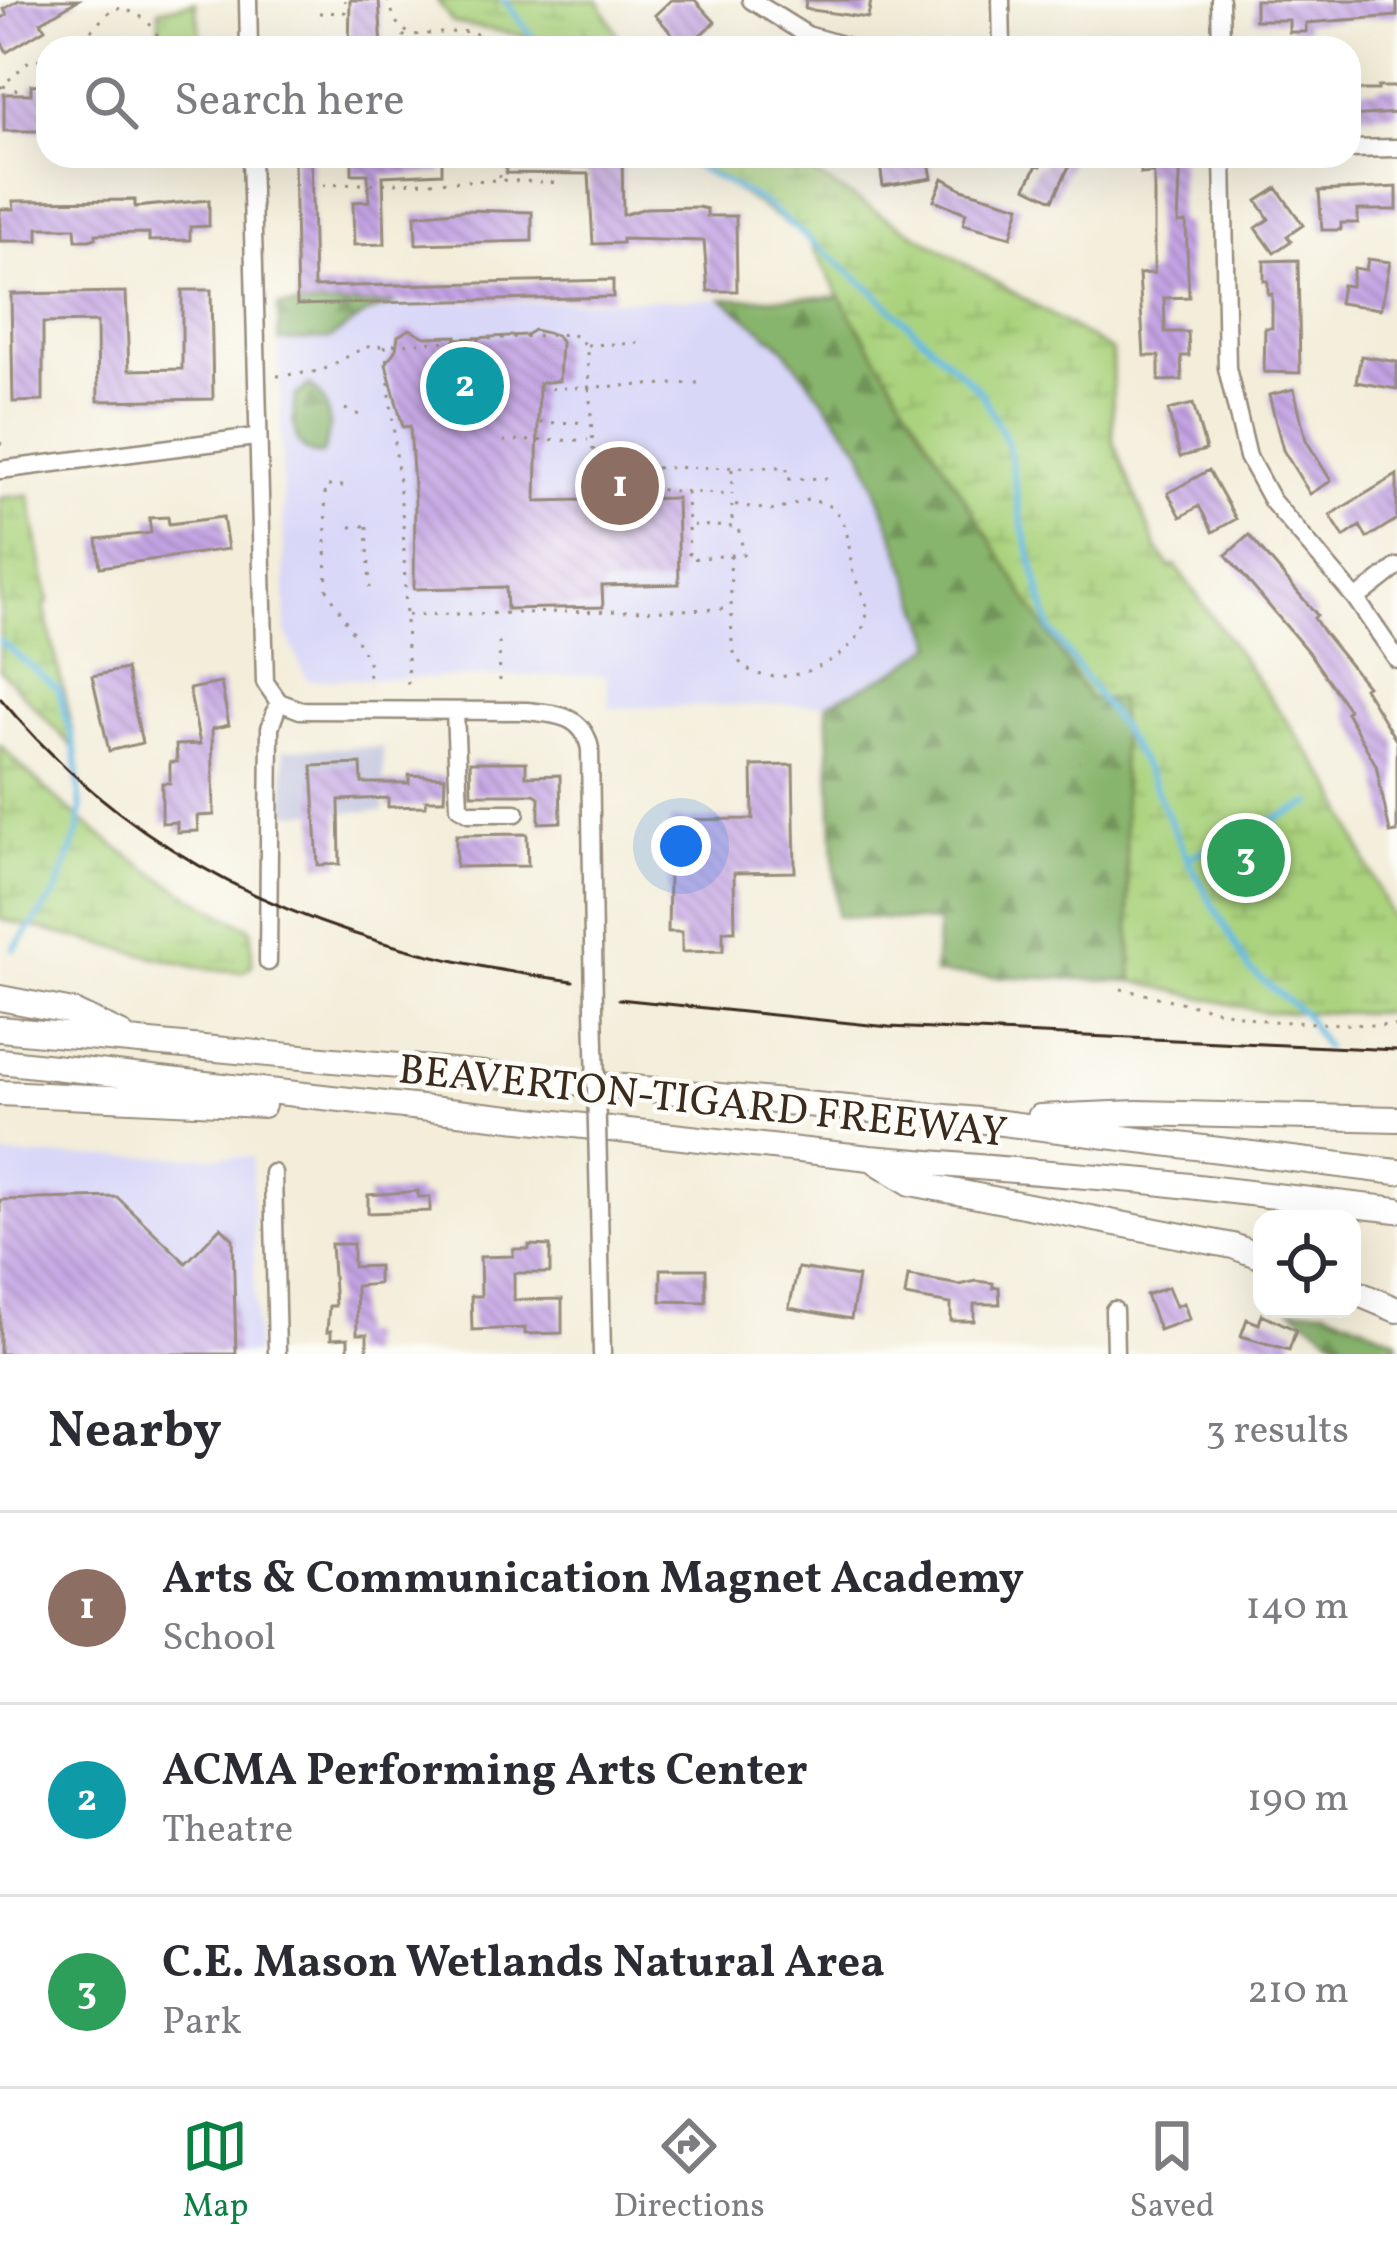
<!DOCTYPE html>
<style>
body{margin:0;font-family:Vollkorn,serif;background:#f7f7f7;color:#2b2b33}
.controls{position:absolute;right:36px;bottom:36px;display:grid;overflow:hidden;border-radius:24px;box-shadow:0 12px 48px #0002}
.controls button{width:108px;height:108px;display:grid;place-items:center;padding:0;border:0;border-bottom:3px solid #e1e1e2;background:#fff;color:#2b2b33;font:60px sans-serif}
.you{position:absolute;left:681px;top:846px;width:42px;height:42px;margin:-30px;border:9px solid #fff;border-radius:50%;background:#1a73e8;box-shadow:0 0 0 18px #1a73e833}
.badge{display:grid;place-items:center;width:78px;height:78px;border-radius:50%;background:#0b8043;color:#fff;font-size:39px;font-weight:700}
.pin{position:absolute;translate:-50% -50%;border:6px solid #fff;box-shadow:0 3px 12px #0006}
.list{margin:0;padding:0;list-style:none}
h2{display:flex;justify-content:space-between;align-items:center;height:156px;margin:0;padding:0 48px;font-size:51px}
h2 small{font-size:39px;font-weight:400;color:#7c7c81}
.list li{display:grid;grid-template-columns:78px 1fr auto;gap:36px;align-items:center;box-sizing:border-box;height:192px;padding:0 48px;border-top:3px solid #e1e1e2}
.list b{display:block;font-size:45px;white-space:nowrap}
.list p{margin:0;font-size:39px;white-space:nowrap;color:#7c7c81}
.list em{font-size:39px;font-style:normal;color:#7c7c81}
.icon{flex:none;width:66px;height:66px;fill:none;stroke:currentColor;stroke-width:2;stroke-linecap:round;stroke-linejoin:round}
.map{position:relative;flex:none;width:1397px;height:1354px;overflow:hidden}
.search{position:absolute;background:#fff;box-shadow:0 12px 48px #0002;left:36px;right:36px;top:36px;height:132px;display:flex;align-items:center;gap:30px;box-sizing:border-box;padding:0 42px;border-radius:36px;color:#7c7c81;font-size:45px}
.sheet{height:732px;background:#fff}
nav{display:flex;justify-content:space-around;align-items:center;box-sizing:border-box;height:168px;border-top:3px solid #e1e1e2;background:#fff;font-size:33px;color:#7c7c81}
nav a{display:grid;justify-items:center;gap:6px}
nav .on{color:#0b8043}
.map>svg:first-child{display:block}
.built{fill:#d8d7f8}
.industrial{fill:#bfc2dd}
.forest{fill:url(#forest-firs);stroke:#627046;stroke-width:3}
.wetland{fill:url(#wetland-marsh);stroke:#737e4e;stroke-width:3}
.park{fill:url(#park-tufts);stroke:#737e4e;stroke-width:3}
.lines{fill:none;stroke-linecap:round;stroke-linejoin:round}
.stream{stroke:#68bbe4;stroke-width:6}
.building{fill:url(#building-back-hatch)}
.minor-casing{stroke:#978c7c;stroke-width:21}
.highway-casing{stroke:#978c7c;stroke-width:28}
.path{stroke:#978c7c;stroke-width:3;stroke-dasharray:3 9;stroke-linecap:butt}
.minor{stroke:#fff;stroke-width:16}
.highway{stroke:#fff;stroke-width:24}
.tram{stroke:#3b2a1e;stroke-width:3}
.minor-bridge-casing{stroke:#978c7c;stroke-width:21;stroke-linecap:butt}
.minor-bridge{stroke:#fff;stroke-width:16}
.labels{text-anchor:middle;stroke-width:9;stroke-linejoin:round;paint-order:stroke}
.street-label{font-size:42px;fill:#3b2a1e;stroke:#fdfcf7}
</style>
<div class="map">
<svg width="1397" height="1354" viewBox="0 0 1397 1354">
<defs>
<pattern id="forest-firs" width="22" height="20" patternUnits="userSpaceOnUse" patternTransform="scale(3)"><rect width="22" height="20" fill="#88b56d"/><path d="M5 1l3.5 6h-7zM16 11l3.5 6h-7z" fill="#709359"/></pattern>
<pattern id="wetland-marsh" width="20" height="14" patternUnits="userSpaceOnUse" patternTransform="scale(3)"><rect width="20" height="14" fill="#abd37e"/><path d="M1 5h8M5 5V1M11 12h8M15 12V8" fill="none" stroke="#94b56c"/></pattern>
<pattern id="park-tufts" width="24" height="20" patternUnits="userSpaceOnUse" patternTransform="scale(3)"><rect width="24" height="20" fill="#abd37e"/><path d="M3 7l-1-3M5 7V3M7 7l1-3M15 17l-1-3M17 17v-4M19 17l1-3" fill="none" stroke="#94b56c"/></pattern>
<pattern id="building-back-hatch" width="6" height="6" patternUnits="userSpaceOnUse" patternTransform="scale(3)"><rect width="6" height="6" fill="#c3a3e4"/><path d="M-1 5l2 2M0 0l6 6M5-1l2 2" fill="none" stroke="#a085b8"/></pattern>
</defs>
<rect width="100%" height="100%" fill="#fdfcf7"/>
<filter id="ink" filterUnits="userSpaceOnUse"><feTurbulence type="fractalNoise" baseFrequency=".00833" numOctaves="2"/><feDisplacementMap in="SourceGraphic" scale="24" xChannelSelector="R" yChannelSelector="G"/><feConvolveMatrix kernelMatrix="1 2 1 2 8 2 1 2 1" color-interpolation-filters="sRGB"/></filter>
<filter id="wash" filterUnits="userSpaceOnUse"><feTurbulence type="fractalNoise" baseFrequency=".004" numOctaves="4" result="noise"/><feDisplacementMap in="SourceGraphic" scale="48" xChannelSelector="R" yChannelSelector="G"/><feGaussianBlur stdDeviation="2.7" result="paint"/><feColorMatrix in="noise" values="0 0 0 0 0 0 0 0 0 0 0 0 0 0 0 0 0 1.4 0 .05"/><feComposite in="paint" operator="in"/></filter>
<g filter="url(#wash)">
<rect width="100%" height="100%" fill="#f3edd9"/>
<path class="built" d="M840,297L1089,699L609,708L607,675L307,680L286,631L278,306Z
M0,1156L252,1157L256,1354H0Z"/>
<path class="industrial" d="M383,747L384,811L285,813L284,749Z"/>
<path class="forest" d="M840,297L1089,699H1119L1132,981L934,974L938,922L837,916L827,704L896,671L935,645L862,450L782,346L723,299Z
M395,304L369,312L329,339L279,341L278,306Z
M309,385C332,399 333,431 322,454C291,456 292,419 295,396Z
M1292,1309H1325L1397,1339V1354H1334V1349L1348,1348Z"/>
<path class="wetland" d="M437,0H598L625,48H535L520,35L453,23Z
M684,156H783L1112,351L1113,441L1156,546L1170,568L1175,565L1333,786L1397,931V1013L1263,1012L1133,981L1119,699H1089L840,297L808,238Z
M29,495L49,603L44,605L77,752L0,670V498Z
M0,745C73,821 156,882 251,929L252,965L243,972L196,967L0,919Z"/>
<path class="park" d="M195,2L201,37L179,48H160L159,10Z"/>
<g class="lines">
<path class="stream" d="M504,0L541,48
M676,156L764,203L872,290L981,392L1008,444L1020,515L1050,629L1120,727L1150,777L1187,858L1249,969L1305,1015L1325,1047
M0,641L58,689L75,748L81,808L79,830L56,893L14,949
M1187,858L1312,803"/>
</g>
<g id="blocks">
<path class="building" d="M19,0H78L41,22L45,29L7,52L0,40V19L7,15L4,9Z
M350,0H379L382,48H349Z
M671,0H695L715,22L685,48L655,15Z
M806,0H871L868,18L805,9Z
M1255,0H1397V16L1306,23V32H1289V20H1255Z
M46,84L48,131H4V94H31V85Z
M1378,87H1397V113L1349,116V90H1378Z
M294,156H311L314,287L613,280V297L297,305Z
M352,156H442V173L383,176L385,244L354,245L353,202L369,201L368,174H352Z
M506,156H622L623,215L646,208L698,207L707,209V216H736L737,291H708L704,241L622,239V243L593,244L589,174L506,173Z
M892,156H928L932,178L883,186L879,158Z
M1046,156H1074L1053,200L1026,187L1037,165L1041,166Z
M1141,156H1181L1178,223L1186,222L1189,297L1164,298L1165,332H1188L1189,356H1181L1182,380L1159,381V356H1144L1139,274L1154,273V173L1141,174Z
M943,178L962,189L1020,206L1011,237L963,224L966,213L934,200Z
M1397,187V210H1358V223H1341V230H1322L1319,191Z
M1277,188L1303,225L1287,236L1291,241L1274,253L1256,228L1269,219L1257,201Z
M135,200V207L209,200V226L190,227V240L149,241V233L96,234V238L90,240H76L75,228H38V241H0V209H14L13,201Z
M464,210L532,212V241L416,244L415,215Z
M1368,259L1390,262L1381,309L1339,303L1342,285L1351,286L1354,268L1366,270Z
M1298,260L1300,373L1264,372L1265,328H1272V294H1268V281H1264V261Z
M182,290H211L213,399L98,401L97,322L43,323V401L13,402L11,294L126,292L129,370L182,369Z
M410,329L425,337L456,336V339L526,335L534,330L556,335L561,342L559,381L539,383L536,501L677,498L679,584L602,586L603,607L507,609L506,587L414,589L415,502L410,426L403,427L386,364L396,349L398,336Z
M1361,356L1397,362V389L1356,382Z
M1294,389L1306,440L1331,481L1310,494L1283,450L1269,395Z
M1193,404L1206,450L1180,457L1168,410Z
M1209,470L1236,519L1213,532L1199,506L1181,517L1168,493Z
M1397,475V519L1367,538L1360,526L1344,537L1330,515Z
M168,517L169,524L223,517L228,549L100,567L97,539L151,533L149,518Z
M1249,535L1317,615L1314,618L1324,633L1367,686L1364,688L1397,742V832L1390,833L1376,765L1346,712L1349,710L1309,653L1226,555Z
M126,669L142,743L109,751L92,676Z
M221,683L229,725L212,729L214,815L197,816L198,831L177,832V822L162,823V783H170V762H177L176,745L200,744L189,689Z
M470,762H526V776L560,775L561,822L539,823V797L534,794H471Z
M361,764L362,783H409V775L445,777L444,800H426V806L388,807V798L339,800L340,864L318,865L312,766Z
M793,765L795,872L734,873L735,931H723V951L682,952V932H668L670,820L753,819L752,766Z
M527,834L528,866L456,867V835Z
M418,1191V1197H430V1211L368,1213V1195Z
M117,1197L186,1263L221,1227L233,1239L236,1354H0V1200Z
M331,1244H353V1267L378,1266V1284L356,1286L357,1334H367V1354H348V1338L331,1339V1331L327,1332L329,1306H335Z
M529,1245L550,1246V1273H514V1300L562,1299V1333L525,1334V1328L472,1330L471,1296H481L480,1257L513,1256V1249H529Z
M798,1268L858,1277L851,1319L789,1308Z
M661,1269H706V1302L661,1301Z
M908,1276L960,1285L976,1281L993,1283V1288L999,1287L1000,1304H974V1321H951V1304L905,1296Z
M1168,1287L1176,1306L1184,1303L1189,1319L1159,1330L1146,1295Z
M1262,1314L1296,1330L1289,1350L1241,1336L1247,1319L1259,1324Z"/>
</g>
</g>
<g filter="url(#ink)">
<use href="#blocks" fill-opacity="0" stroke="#978c7c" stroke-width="3"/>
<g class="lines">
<g class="minor-casing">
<path id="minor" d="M248,0L249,48
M751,0L807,35L852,48
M1001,0L1002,48
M1213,48H1221L1220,0
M1349,149L1397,148
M251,156L265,682L279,702L300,710L527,711C556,714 584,715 590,749L594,1007
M1223,156L1227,368L1248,457L1272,501L1356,599L1397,659
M0,470L255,437
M1356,599L1397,567
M455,711L459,807L469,813H516
M268,962L270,728L279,702
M273,1173L277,1354
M599,1205L602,1354
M1114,1310L1115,1354"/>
</g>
<g class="highway-casing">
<path id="highway" d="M0,998L73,1012L122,1035
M0,1029L978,1120L1397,1172
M0,1061L870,1158L1146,1181L1397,1210
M0,1093L263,1105
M1040,1117L1138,1113L1397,1119
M877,1162L911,1183L1233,1246L1262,1257
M1352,1291L1397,1310"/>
</g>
<path class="path" d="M387,0L397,23L410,35L472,31L494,48
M319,13L345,12V0
M74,48L113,8C131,9 149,18 157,35L148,48
M398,48L405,34
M3,86L24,92
M0,88L29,61L48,58
M182,156V162
M499,178V156
M323,185L499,180L562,183
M587,345L645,343
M277,376L321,371L365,347L382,346
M539,389L698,383
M345,409L364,417
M540,423L586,422
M503,441L588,440
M0,444L12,443
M600,461L582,484L732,495
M732,469V495
M343,486H325L327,589L368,659L369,685
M687,492L689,559L744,554L738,527L688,525
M732,505V525
M367,526L370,588
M350,527L374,525
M730,555L732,645C744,707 863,668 867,612C868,596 854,583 852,568C848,544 850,526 832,507L810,499L775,511L732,504
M408,615L728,609
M499,642L500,682
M408,684L403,522L385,345L571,334L581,339L587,352L593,449L612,468L787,467V479L831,478
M1121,989L1267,1021L1397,1026"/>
<use href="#minor" class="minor"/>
<use href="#highway" class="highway"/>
<path class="tram" d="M0,698C149,877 348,953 573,981
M619,999L889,1027L1397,1050"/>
<g class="minor-bridge-casing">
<path id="minor-bridge" d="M594,1007L599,1205"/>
</g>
<use href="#minor-bridge" class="minor-bridge"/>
</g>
</g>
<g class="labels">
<g class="street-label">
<text transform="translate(703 1099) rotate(6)" y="15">BEAVERTON-TIGARD FREEWAY</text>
</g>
</g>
</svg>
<div class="controls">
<button><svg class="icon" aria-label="locate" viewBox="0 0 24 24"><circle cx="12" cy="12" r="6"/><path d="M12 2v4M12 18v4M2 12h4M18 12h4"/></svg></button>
</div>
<div class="you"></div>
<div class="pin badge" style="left:620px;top:486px;background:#8d6e63">1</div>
<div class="pin badge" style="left:465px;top:386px;background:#0f9aa8">2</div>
<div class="pin badge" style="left:1246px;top:858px;background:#2e9e5b">3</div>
<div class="search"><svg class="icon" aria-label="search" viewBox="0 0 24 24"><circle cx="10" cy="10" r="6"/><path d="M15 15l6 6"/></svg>Search here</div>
</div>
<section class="sheet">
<h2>Nearby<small>3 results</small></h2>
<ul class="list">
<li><span class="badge" style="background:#8d6e63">1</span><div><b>Arts &amp; Communication Magnet Academy</b><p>School</p></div><em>140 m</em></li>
<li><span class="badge" style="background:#0f9aa8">2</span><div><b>ACMA Performing Arts Center</b><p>Theatre</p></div><em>190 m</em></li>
<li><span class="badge" style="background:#2e9e5b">3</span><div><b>C.E. Mason Wetlands Natural Area</b><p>Park</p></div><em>210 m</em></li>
</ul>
</section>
<nav>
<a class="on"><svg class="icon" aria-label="map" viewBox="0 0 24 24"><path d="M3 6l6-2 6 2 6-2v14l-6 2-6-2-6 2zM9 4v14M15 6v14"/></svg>Map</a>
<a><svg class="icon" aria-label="directions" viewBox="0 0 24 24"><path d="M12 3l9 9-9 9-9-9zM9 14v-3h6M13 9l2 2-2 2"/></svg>Directions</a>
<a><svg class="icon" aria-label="saved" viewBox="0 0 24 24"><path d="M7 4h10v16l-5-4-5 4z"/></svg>Saved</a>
</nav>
